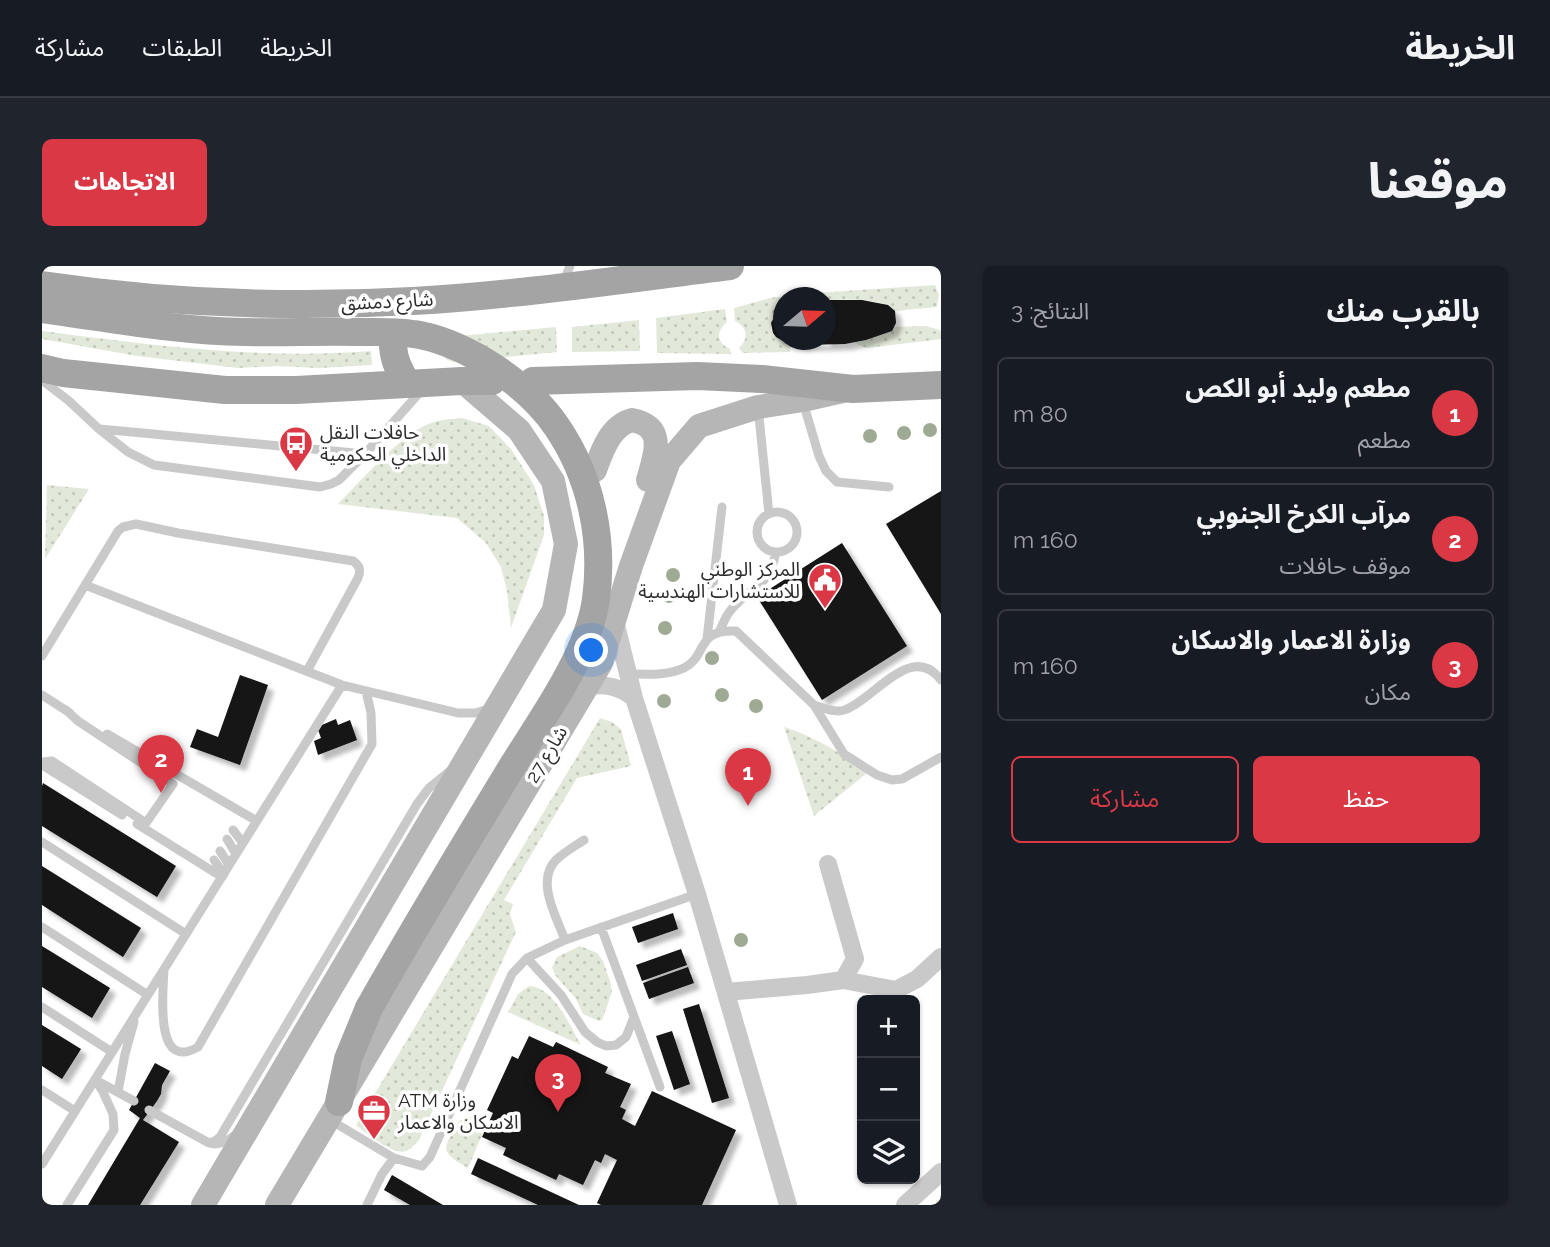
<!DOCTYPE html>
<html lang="ar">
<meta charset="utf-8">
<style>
body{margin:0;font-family:Raleway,"Noto Sans Arabic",sans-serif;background:#20242c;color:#f1f3f6;direction:rtl}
.controls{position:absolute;right:21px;bottom:21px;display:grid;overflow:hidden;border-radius:10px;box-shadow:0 2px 5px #0004}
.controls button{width:63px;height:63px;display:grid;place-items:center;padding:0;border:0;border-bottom:2px solid #363941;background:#171b24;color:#f1f3f6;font:35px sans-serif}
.compass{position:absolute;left:731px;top:21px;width:63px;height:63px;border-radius:50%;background:#171b24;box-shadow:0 2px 5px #0004;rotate:71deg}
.you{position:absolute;left:550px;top:385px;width:24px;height:24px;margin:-18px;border:5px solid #fff;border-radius:50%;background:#1a73e8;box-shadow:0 0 0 10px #1a73e833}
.badge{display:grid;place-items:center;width:46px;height:46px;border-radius:50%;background:#da3845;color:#fff;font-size:23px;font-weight:700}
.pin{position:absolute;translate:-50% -58px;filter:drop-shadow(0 2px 4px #0008)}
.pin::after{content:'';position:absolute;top:37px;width:24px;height:21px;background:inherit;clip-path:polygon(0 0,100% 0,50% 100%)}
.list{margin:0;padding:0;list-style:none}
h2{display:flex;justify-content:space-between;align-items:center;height:91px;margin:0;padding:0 28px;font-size:30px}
h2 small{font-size:23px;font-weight:400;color:#9ea1a6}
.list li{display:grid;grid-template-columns:46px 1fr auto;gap:21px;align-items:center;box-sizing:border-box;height:112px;margin:0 14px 14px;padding:0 14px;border:2px solid #363941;border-radius:10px}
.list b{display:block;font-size:26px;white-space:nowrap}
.list p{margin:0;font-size:23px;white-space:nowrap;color:#9ea1a6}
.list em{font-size:23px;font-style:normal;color:#9ea1a6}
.actions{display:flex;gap:14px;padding:21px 28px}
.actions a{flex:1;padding:16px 0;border:2px solid #da3845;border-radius:10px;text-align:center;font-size:24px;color:#da3845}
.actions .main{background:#da3845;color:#fff}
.icon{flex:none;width:38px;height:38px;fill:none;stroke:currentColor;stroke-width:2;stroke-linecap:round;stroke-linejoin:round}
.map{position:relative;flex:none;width:899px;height:939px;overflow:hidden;direction:ltr;border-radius:10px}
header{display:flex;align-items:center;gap:42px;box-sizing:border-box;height:98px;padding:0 35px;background:#171b24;border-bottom:2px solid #363941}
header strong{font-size:33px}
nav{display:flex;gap:38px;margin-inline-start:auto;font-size:24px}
.intro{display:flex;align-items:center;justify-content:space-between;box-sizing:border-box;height:168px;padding:0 42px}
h1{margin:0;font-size:49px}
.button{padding:18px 32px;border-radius:10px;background:#da3845;color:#fff;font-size:24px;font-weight:700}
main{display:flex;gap:42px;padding:0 42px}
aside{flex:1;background:#171b24;border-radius:10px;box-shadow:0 2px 5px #0004}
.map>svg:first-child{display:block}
.grass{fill:url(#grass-dots)}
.building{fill:#131313;filter:url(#shadow)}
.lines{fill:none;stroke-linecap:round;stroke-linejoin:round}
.service{stroke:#c9c9c9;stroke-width:9}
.minor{stroke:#c9c9c9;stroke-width:18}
.secondary{stroke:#b6b6b6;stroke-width:24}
.primary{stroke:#a4a4a4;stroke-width:28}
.primary-bridge{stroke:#a4a4a4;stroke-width:28}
.tree{fill:#9faa94}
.labels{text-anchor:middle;stroke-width:7;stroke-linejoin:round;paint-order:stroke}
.street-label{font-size:19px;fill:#2c2c2c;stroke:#fff}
.poi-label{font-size:19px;fill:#2c2c2c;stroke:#fff;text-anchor:start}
</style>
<header>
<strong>الخريطة</strong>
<nav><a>الخريطة</a><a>الطبقات</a><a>مشاركة</a></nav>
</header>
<div class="intro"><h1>موقعنا</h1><a class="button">الاتجاهات</a></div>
<main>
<aside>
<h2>بالقرب منك<small>النتائج: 3</small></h2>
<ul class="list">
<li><span class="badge">1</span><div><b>مطعم وليد أبو الكص</b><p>مطعم</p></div><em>80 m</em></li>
<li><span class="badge">2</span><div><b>مرآب الكرخ الجنوبي</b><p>موقف حافلات</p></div><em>160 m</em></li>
<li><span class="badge">3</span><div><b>وزارة الاعمار والاسكان</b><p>مكان</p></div><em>160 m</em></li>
</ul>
<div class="actions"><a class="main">حفظ</a><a>مشاركة</a></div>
</aside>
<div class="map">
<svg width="899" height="939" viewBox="0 0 899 939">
<defs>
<pattern id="grass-dots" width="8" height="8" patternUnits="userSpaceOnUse" patternTransform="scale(1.75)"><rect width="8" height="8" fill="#e3e9da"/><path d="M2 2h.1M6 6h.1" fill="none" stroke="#c3c8bb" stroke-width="1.8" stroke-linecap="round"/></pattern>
<filter id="shadow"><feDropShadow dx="6" dy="6" stdDeviation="2" flood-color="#0004"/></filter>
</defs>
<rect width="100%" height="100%" fill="#fff"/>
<path class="grass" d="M893,19L897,29L895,41L853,45C840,31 802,34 784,34L783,32H741V45C729,50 723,66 737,73C738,74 748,76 749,76L748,86L701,87L697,82C707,73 706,61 693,55L692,42L728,32L758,28Z
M683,43L685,56C674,65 674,77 688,83L689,88L615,87L614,52Z
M597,54L598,85L530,86V61Z
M883,60L895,63L899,65V73L825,82L812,77L824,74L849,65L852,61Z
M514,61L515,86L412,96L405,94L401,90L407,71Z
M0,65C108,79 219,94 329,85L330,99L277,102L235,100L196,102L95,90L0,73Z
M420,152L447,160L469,183L492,219L502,250V269L469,362L465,325L459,301L444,277L415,252L296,238C320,214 361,165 392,156C401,153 411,153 420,152Z
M5,219L47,223L3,293Z
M558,452L570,456L579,463L589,500L535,512L462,634L471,638L468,648L474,666L377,874C373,878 370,883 364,885C351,890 325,867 314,859Z
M742,461C773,471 800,487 825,507L772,550Z
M538,680L555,687L561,695L568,715L570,726L560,754L557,755L541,748L534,733L513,709L510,701L515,691Z
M487,720C512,721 528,760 539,779L466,746L476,728Z
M431,850L445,857L426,902C395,885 402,882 417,855Z"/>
<path class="building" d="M783,34H820L846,39L853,45L854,57L850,65L824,74L803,78L762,79L742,75L783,74Z
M741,45V75L734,71L731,67L729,57L734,48Z
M899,225V348L844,258Z
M800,277L865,380L780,434L715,331Z
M198,409L226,419L198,499L148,481L155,463L176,471Z
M294,453L296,459L308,454L315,474L276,489L272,475L279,472L275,461Z
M1,517L134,600L115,631L0,560V520Z
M0,600L99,662L81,691L0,639Z
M631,647L636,663L596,677L590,661Z
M0,680L68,722L50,752L0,721Z
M639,683L645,699L600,715L594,699Z
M646,701L652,717L607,733L601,717Z
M657,738L687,832L670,837L641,743Z
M0,759L39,783L20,813L0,800Z
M630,765L648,818L632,824L614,770Z
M487,770L511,781L514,776L566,801L563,807L589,818L578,841L584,844L580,853L593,860L610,825L694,864L660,939H559L555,937L575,894L563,888L559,897L553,894L541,919L517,908L514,914L461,889L464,882L440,871L451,847L445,844L470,790L476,793Z
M113,797L128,805L120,819L119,828L115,835L101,854L137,876L98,939H46L98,852L87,844Z
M436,892L537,939H496L429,908Z
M350,909L401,939H368L342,924Z"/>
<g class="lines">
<path class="service" d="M522,15L528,0
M0,114L27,135L57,163L86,186L112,199L278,221L289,218L297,214L323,188L379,125
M761,136L777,190L784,205L795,216L847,221
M716,141L727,248
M58,163L323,188
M715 266a20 20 0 1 1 40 0a20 20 0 1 1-40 0Z
M43,319L300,419L416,447H434L449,442
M678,364C681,358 684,349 689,344C709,319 727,323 734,286
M665,373L680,241
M0,390L76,265L81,261L94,258L136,267L311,295C318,300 319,304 316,312L265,405
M586,408C604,408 625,410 642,402C666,390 653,363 694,365L772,439L802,488L835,509L850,514L860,513L899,491
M0,429L28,447
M772,439C783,442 794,448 805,443C833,432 870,375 899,414
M65,468L215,555
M0,496L10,495L104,557L131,518L36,455L24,444
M0,499L80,549
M95,558L180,611
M191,564L201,577
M185,573L194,588
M0,576L144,668
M178,585L187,599
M172,594L182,608
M0,661L106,729
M559,661L618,821
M523,674C515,652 493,615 514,594C522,586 533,580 542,574
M485,692L519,729L543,766L555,776L564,780L574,779L584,771L592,751
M122,704C121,726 112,807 156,781L330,478L329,447L324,425
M0,741L70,786
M57,816L92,835
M0,824L33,845
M76,826L83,788L92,756
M107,844L167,877C178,880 185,875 193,869
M288,854L352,892
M167,877L173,875L178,871L375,538L387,522L408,505
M0,898L300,419
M25,939L72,864L71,848L61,826L53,813
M325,939L340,908L352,892L380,900L388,891L470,708L485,692L523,674L655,628"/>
<path class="minor" d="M573,355L592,432L655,628L746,939
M544,421C562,417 577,420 592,432
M801,714L854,724L875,713L899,691
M684,726L765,719L801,714L813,693L786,598
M863,939L899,906"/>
<path class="secondary" d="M553,204C560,185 568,160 590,154C625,161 613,189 606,214
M161,939L512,344L524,278L511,215L477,164L420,115
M235,939L559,397L589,300L627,195L657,160L716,141L761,134L801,125"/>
<path class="primary" d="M0,19C122,37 248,42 371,35C477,29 583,13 688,0
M351,80C352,95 357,106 366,118
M0,102L21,107L183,124H254L420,115H450
M491,115L655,110L720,113L811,123L899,119
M297,836L306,793L327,742"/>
<path class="primary-bridge" d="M0,43C67,52 135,65 203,66C241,67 280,65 318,66C338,66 358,65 378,69C427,79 487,119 515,161C549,211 562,273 554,333C546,391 498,455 468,504C420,583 372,662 327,742"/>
</g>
<g class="tree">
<circle cx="888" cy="164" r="7"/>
<circle cx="862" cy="167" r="7"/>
<circle cx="828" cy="170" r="7"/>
<circle cx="631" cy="309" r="7"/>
<circle cx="627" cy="330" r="7"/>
<circle cx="623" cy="362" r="7"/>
<circle cx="670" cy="392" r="7"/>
<circle cx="680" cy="429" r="7"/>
<circle cx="622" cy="435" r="7"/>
<circle cx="714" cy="440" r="7"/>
<circle cx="699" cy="674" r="7"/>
</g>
<defs>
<g id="bus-pin" transform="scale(1.75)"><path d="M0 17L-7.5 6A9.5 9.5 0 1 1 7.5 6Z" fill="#da3845" stroke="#fff"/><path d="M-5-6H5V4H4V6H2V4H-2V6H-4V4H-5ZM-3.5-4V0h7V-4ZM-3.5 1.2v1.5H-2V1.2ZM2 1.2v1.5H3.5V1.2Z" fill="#fff"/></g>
<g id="civic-pin" transform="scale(1.75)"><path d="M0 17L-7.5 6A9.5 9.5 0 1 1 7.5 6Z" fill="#da3845" stroke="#fff"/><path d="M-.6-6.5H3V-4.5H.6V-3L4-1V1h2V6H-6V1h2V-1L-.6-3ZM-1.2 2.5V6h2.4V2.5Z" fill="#fff"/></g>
<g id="office-pin" transform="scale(1.75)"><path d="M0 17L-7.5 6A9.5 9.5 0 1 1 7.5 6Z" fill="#da3845" stroke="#fff"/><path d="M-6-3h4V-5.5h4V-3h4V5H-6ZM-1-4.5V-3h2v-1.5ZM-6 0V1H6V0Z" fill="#fff"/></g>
</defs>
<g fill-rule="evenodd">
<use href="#bus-pin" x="254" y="177"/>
<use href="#civic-pin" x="783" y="314"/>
<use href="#office-pin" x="332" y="845"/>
</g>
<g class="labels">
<g class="street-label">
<text transform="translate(345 35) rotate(-3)" y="7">شارع دمشق</text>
<text transform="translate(504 488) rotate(-59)" y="7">شارع 27</text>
</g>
<g class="poi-label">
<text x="278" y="173">حافلات النقل<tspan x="278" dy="22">الداخلي الحكومية</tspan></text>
<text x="758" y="310" text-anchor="end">المركز الوطني<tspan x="758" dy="22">للاستشارات الهندسية</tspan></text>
<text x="356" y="841">ATM وزارة<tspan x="356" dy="22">الاسكان والاعمار</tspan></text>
</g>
</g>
</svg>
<div class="controls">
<button>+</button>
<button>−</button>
<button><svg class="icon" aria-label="layers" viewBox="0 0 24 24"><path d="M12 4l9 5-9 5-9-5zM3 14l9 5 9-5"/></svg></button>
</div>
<svg class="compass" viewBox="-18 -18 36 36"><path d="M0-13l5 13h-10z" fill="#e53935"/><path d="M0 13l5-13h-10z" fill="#9ea1a6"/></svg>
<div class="you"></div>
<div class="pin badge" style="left:706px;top:540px">1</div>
<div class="pin badge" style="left:119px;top:527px">2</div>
<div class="pin badge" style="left:516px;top:846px">3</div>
</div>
</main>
